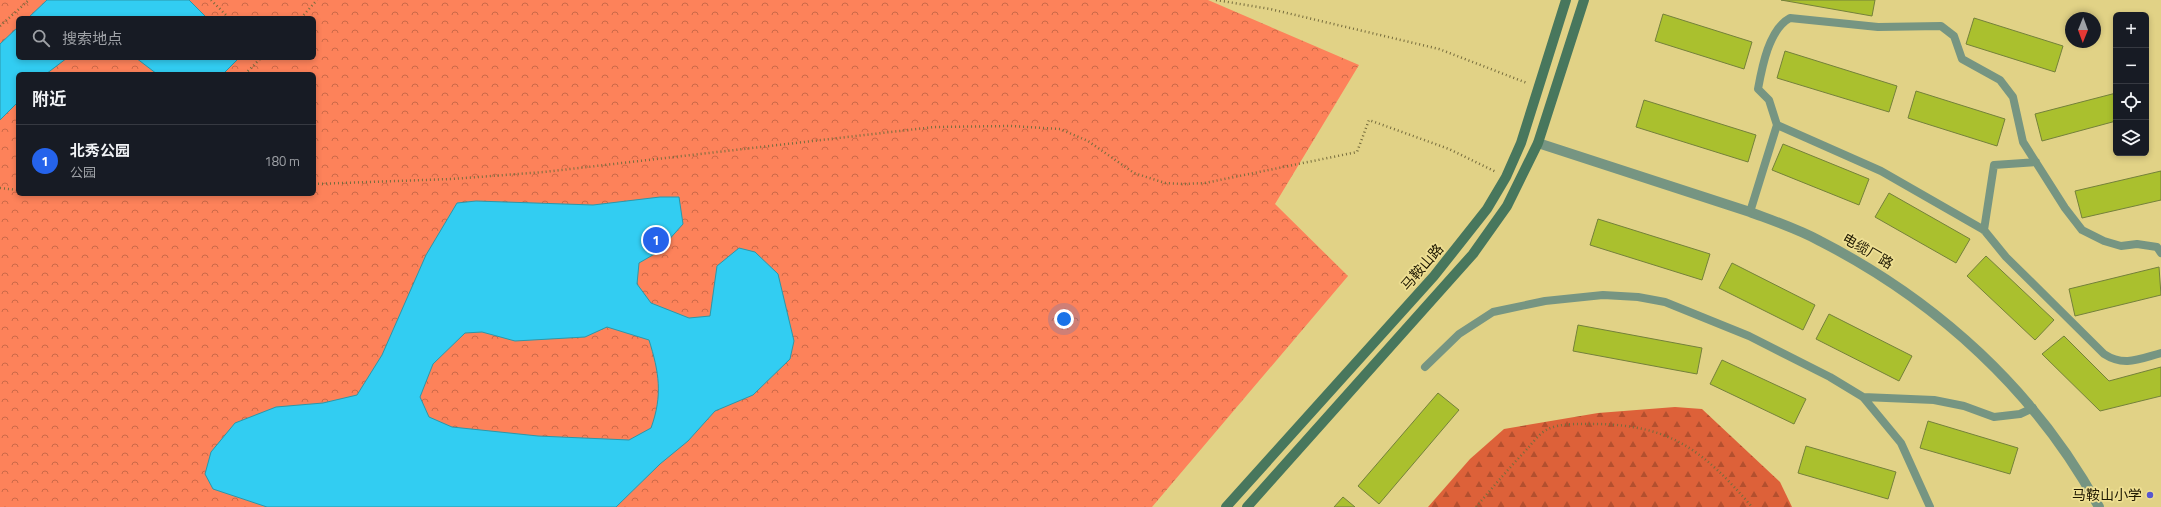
<!DOCTYPE html>
<html lang="zh">
<meta charset="utf-8">
<style>
body{margin:0;font-family:"Titillium Web","Noto Sans SC",sans-serif;background:#242831;color:#f1f3f6}
.controls{position:absolute;right:12px;top:12px;display:grid;overflow:hidden;border-radius:6px;box-shadow:0 2px 6px #0003}
.controls button{width:36px;height:36px;display:grid;place-items:center;padding:0;border:0;border-bottom:1px solid #363941;background:#171b24;color:#f1f3f6;font:20px sans-serif}
.compass{position:absolute;left:2065px;top:12px;width:36px;height:36px;border-radius:50%;background:#171b24;box-shadow:0 2px 6px #0003;rotate:181deg}
.you{position:absolute;left:1064px;top:319px;width:14px;height:14px;margin:-10px;border:3px solid #fff;border-radius:50%;background:#1a73e8;box-shadow:0 0 0 6px #1a73e833}
.badge{display:grid;place-items:center;width:26px;height:26px;border-radius:50%;background:#2563eb;color:#fff;font-size:13px;font-weight:700}
.pin{position:absolute;translate:-50% -50%;border:2px solid #fff;box-shadow:0 1px 4px #0006}
.list{margin:0;padding:0;list-style:none}
h2{display:flex;justify-content:space-between;align-items:center;height:52px;margin:0;padding:0 16px;font-size:17px}
h2 small{font-size:13px;font-weight:400;color:#9ea1a6}
.list li{display:grid;grid-template-columns:26px 1fr auto;gap:12px;align-items:center;box-sizing:border-box;height:72px;padding:0 16px;border-top:1px solid #363941}
.list b{display:block;font-size:15px;white-space:nowrap}
.list p{margin:0;font-size:13px;white-space:nowrap;color:#9ea1a6}
.list em{font-size:13px;font-style:normal;color:#9ea1a6}
.icon{flex:none;width:22px;height:22px;fill:none;stroke:currentColor;stroke-width:2;stroke-linecap:round;stroke-linejoin:round}
.map{position:relative;flex:none;width:2161px;height:507px;overflow:hidden}
.search{position:absolute;background:#171b24;box-shadow:0 2px 6px #0003;left:16px;top:16px;width:300px;height:44px;display:flex;align-items:center;gap:10px;box-sizing:border-box;padding:0 14px;border-radius:6px;color:#9ea1a6;font-size:15px}
.panel{position:absolute;background:#171b24;box-shadow:0 2px 6px #0003;left:16px;top:72px;width:300px;height:124px;border-radius:6px}
.map>svg:first-child{display:block}
.forest{fill:url(#forest-firs)}
.park{fill:url(#park-crowns);fill-rule:evenodd}
.water{fill:#32cdf2;stroke:#2c97a9;fill-rule:evenodd}
.building{fill:#aac02e;stroke:#74813a}
.lines{fill:none;stroke-linecap:round;stroke-linejoin:round}
.path{stroke:#766c3d;stroke-width:2.5;stroke-dasharray:1 3;stroke-linecap:butt}
.lane{stroke:#769582;stroke-width:8}
.street{stroke:#769582;stroke-width:10}
.secondary{stroke:#48775d;stroke-width:10}
.poi-dot{fill:#5757cf;stroke:#eedf93;stroke-width:1.5}
.labels{text-anchor:middle;stroke-width:3.5;stroke-linejoin:round;paint-order:stroke}
.street-label{font-size:14px;fill:#1e1800;stroke:#eedf93}
.poi-label{font-size:14px;fill:#1e1800;stroke:#eedf93;text-anchor:end}
</style>
<div class="map">
<svg width="2161" height="507" viewBox="0 0 2161 507">
<defs>
<pattern id="forest-firs" width="22" height="20" patternUnits="userSpaceOnUse"><rect width="22" height="20" fill="#dd6139"/><path d="M5 1l3.5 6h-7zM16 11l3.5 6h-7z" fill="#b34f2e"/></pattern>
<pattern id="park-crowns" width="20" height="18" patternUnits="userSpaceOnUse"><rect width="20" height="18" fill="#fd825a"/><path d="M2 6a3 3 0 1 1 6 0M12 15a3 3 0 1 1 6 0" fill="none" stroke="#cc6948"/></pattern>
</defs>
<rect width="100%" height="100%" fill="#e1d286"/>
<path class="forest" d="M1675,407L1702,409L1780,482L1792,507H1428L1470,459L1504,429L1598,413Z"/>
<path class="park" d="M0,0H1208L1359,65L1275,204L1348,276L1152,507H0ZM18,18H314V58H18ZM18,74H314V194H18Z"/>
<path class="water" d="M47,0H189L207,18H28Z
M18,27V58H67L46,74H18V102L0,120V44Z
M136,58H239L223,74H157Z
M660,197H679L683,224L658,252L639,263L637,284L651,303L689,318L710,316L717,266L739,248L755,252L778,274L794,341L790,359L753,395L715,411L688,441L660,464L616,507H267L213,489L205,474L211,452L235,423L276,407L323,403L357,395L382,355L426,255L457,203L476,201L593,205ZM607,327L649,340C659,372 663,395 651,428L629,440L538,436L452,427L429,417L420,397L433,364L465,333L482,332L515,341L585,337Z"/>
<path class="building" d="M1781,0H1875L1872,16Z
M1663,14L1752,42L1744,69L1655,41Z
M1974,18L2063,46L2055,72L1966,44Z
M1785,51L1897,86L1889,112L1777,78Z
M1916,91L2005,119L1997,146L1908,118Z
M2116,93V121L2042,141L2035,114Z
M1644,100L1756,135L1748,162L1636,127Z
M1783,144L1869,179L1859,205L1772,170Z
M2161,171V200L2082,218L2075,191Z
M1889,193L1970,239L1956,263L1875,217Z
M1598,219L1710,254L1702,280L1590,245Z
M1986,256L2054,320L2035,340L1967,276Z
M1732,263L1815,305L1803,330L1719,288Z
M2159,267L2161,295L2075,316L2069,289Z
M1829,314L1912,356L1899,381L1816,339Z
M1578,325L1702,348L1697,374L1573,351Z
M2064,336L2109,381L2161,367V396L2100,411L2042,354Z
M1722,360L1806,399L1794,424L1710,384Z
M1438,393L1459,410L1379,504L1358,486Z
M1928,421L2018,448L2010,474L1920,448Z
M1806,446L1896,472L1888,499L1798,473Z
M1343,497L1355,507H1334Z"/>
<g class="lines">
<path class="path" d="M211,0L229,18
M1216,0L1270,9L1439,49L1527,83
M301,18L317,0
M0,26L29,0
M245,74L261,58
M314,184L452,179L544,172L934,127L1011,126L1060,129L1088,141L1134,173L1165,183L1184,184L1205,183L1357,152L1369,120L1449,149L1496,172
M0,188L18,190
M1476,507C1493,487 1510,467 1528,448C1533,442 1540,433 1548,429C1561,423 1581,424 1596,424C1671,425 1704,451 1752,507"/>
<path class="lane" d="M1777,125L1769,100L1758,89C1762,67 1769,29 1790,18L1878,27L1941,26L1954,36L1962,59L2000,80L2013,97L2023,142L2065,208L2082,230L2104,241L2121,246L2137,244L2157,247L2161,253
M1750,212L1777,125L1881,171L1984,230L2006,257L2104,354C2124,367 2139,359 2161,353
M1984,230L1994,165L2036,162
M1425,367L1459,334L1493,312L1545,301L1603,295L1638,297L1665,302L1749,336L1830,377L1863,397L1901,443L1930,507
M1863,397L1934,400L1964,406L1994,417L2020,414L2033,408"/>
<path class="street" d="M1538,143L1750,212C1774,221 1798,229 1820,241C1937,301 2036,391 2099,507"/>
<path class="secondary" d="M1226,507L1434,276L1487,209L1506,177L1521,143L1566,0
M1247,507L1473,254L1507,206L1538,143L1584,0"/>
</g>
<circle class="poi-dot" cx="2150" cy="495" r="4"/>
<g class="labels">
<g class="street-label">
<text transform="translate(1868 251) rotate(30)" y="5">电缆厂路</text>
<text transform="translate(1422 267) rotate(-49)" y="5">马鞍山路</text>
</g>
<g class="poi-label">
<text x="2142" y="500">马鞍山小学</text>
</g>
</g>
</svg>
<div class="controls">
<button>+</button>
<button>−</button>
<button><svg class="icon" aria-label="locate" viewBox="0 0 24 24"><circle cx="12" cy="12" r="6"/><path d="M12 2v4M12 18v4M2 12h4M18 12h4"/></svg></button>
<button><svg class="icon" aria-label="layers" viewBox="0 0 24 24"><path d="M12 4l9 5-9 5-9-5zM3 14l9 5 9-5"/></svg></button>
</div>
<svg class="compass" viewBox="-18 -18 36 36"><path d="M0-13l5 13h-10z" fill="#e53935"/><path d="M0 13l5-13h-10z" fill="#9ea1a6"/></svg>
<div class="you"></div>
<div class="pin badge" style="left:656px;top:240px">1</div>
<div class="search"><svg class="icon" aria-label="search" viewBox="0 0 24 24"><circle cx="10" cy="10" r="6"/><path d="M15 15l6 6"/></svg>搜索地点</div>
<section class="panel">
<h2>附近<small></small></h2>
<ul class="list">
<li><span class="badge">1</span><div><b>北秀公园</b><p>公园</p></div><em>180 m</em></li>
</ul>
</section>
</div>
